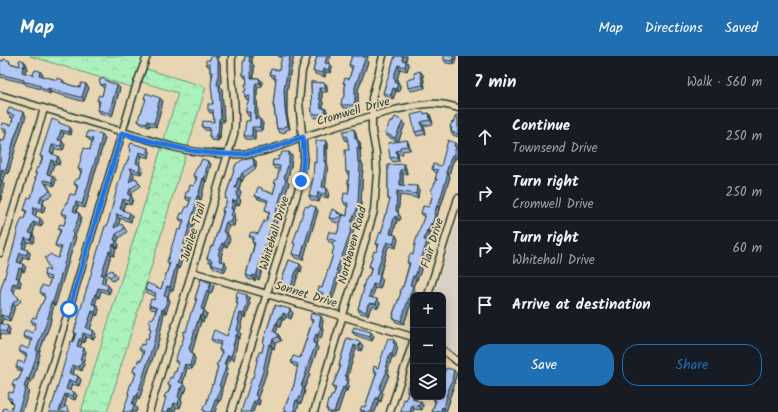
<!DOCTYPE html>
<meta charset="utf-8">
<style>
body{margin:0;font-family:Kalam,sans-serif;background:#20242c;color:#f1f3f6}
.controls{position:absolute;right:12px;bottom:12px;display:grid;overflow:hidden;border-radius:8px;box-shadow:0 2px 10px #0003}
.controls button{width:36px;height:36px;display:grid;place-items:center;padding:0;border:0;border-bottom:1px solid #363941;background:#171b24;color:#f1f3f6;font:20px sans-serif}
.stop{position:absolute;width:12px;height:12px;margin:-9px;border:3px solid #1a73e8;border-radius:50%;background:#fff}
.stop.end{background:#1a73e8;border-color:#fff;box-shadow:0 1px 4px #0008}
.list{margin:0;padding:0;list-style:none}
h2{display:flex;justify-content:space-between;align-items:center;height:52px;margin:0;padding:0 16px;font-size:17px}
h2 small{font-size:13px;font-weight:400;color:#9ea1a6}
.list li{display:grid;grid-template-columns:26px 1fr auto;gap:12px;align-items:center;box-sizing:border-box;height:56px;padding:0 16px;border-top:1px solid #363941}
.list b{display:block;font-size:15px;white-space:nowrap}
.list p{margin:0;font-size:13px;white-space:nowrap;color:#9ea1a6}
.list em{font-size:13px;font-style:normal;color:#9ea1a6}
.actions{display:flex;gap:8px;padding:12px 16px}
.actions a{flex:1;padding:9px 0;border:1px solid #1f6fb2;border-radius:16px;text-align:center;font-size:14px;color:#1f6fb2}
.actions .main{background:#1f6fb2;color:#fff}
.icon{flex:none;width:22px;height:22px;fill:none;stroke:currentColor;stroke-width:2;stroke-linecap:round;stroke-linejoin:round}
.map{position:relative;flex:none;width:458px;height:356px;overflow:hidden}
header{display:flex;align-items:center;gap:24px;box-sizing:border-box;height:56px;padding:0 20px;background:#1f6fb2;color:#fff}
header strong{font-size:19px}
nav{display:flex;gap:22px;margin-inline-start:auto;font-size:14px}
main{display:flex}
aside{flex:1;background:#171b24}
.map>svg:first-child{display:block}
.built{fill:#d8d1c8}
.forest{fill:url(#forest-crowns);stroke:#669778}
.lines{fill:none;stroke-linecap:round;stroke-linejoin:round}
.minor-casing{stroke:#1f3d34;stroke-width:9}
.minor{stroke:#e8d5b3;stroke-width:6}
.wall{fill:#9bacd5;stroke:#1f3d34}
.shaded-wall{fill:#7e8cae;stroke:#1f3d34}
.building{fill:#b4c8f8;stroke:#1f3d34}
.route{stroke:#1a73e8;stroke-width:5}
.labels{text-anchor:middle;stroke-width:4;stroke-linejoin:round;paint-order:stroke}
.street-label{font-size:12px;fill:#1f3d34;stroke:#e8d5b3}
</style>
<header>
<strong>Map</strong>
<nav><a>Map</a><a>Directions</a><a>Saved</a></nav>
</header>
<main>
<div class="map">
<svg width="458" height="356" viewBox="0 0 458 356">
<defs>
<pattern id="forest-crowns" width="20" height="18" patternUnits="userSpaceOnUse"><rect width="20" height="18" fill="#acf1bc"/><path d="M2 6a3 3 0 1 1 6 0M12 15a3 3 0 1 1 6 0" fill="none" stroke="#94d0a2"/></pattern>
</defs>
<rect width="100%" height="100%" fill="#e8d5b3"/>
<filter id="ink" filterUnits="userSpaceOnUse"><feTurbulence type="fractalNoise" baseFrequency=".025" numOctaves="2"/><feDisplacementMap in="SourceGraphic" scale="8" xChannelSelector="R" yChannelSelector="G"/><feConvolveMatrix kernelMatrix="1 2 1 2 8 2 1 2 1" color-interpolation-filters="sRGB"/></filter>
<g filter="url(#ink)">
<path class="built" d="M456,169L458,170V297L443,288V239H435Z"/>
<path class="forest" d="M30,0H145L134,32Z
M146,13L206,31L107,356H81L178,37L142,26Z"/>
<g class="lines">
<g class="minor-casing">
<path id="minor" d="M0,39L173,91C200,98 236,101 264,95C280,91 297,83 313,78C340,69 367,61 395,54C419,49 433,44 458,52
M0,197L44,53
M192,216L413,281
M428,239L458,142
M443,294L458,306
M38,356L137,27L147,0
M149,356L234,78C238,52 230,26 232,0
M231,356L301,125L304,99L299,46L302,15L307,0
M314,356L374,155L377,116L376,97L372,75V42L383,0
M390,356L413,286"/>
</g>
<use href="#minor" class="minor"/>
</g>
<path class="wall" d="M211,0H219L218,4L220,7L221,26L220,30L222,33L224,66H221L220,83H219L218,85L211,84L209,80L210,75L205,74L202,71L214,66L213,57H210L208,54L213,48L212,20L210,16V12L206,8L210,4Z
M245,0H252V7L254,10V22H259L262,26V30L258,31L257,35L258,63L263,67L262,75H255V84L246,83L244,80L250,65V60H248L246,56L249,44H247L245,41L247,28V22H245L243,19L244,6Z
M278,0H294L290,17L287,37V58L290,73L286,74V76L280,77L277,73L274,52L273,50L276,25L274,22H273L270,18L279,14L282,2Z
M317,0H331L328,7L330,8L332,11L331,17L326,16L325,21L315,18L313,15Z
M352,0H368L367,5L368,6L358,34V50H357L356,53L344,52L341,49L345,38V29L343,27L349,23L352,13L351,12L349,9Z
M395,0H407L406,5L409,9L407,15L400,13L397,24L400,30L399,36L396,35L393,43L385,40L383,37Z
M456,0L455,8L446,7L444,4Z
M0,4L20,10L23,4L26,7L28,13H26L25,17L33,19H43L42,20L57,24H63L65,27L73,30L80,31L86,28L89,32L84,45H81L51,36L50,38L43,35L41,33L26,29L25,27L0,21Z
M420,15L423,19L425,32L411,35L408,32Z
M107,25L120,32L112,61L100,57L98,54L99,47L97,44L102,40L104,33L101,29Z
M311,26L325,27L327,30V36H322V45L323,47V52H325L327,55V61L314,62L312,58Z
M144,42L163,45L159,60V61L156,71L150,69L149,71L141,68L138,65L146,45Z
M7,57L26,60L17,87L9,115L8,118L5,117L2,126L4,128L1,141L2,142L0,148V97L1,93H0V84L4,85L6,77L4,76L1,72L11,69L13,62L10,61Z
M429,57L431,61L433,68L424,70L426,78L417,80L415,76L425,58Z
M458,59V81L453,79L451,76V73L450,71Z
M392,67L405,68L398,86L409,88L410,94L402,95L403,98H398L399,105L393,106L390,102L398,86L387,80L385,77Z
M61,68L72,74L71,79L64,77L61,85L65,89L63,94L55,93L53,99L60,104L59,109L54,108L50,119L53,120L56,124L54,130L46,127L53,139L44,143L43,147L45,151L43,157L37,155L35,160L43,166L41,171L35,169L33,178L35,182L33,187L27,186L25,193L28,194L30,197L29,203L23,201L21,207L23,208L26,211L24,216L22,215L19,223L21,226L20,231L16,230L14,237L21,245L15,251L10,265L3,263L1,268L10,273L9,280L1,278L0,283V236L26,157L24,154L31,142L36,125L35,123L36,119L35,117L39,112L42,103L40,100Z
M354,73L356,77L357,83L360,86L361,94H360L361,106L363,109L361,148L360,156L354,168L355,170L350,187L339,218L340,219L332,245H331L330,248L324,246L321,242L322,240L320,239L318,235L322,232L333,199L332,198L334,192L333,187L329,186L327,182L337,178L341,165L337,167L332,165L329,162L337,155L339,157L347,160L348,150H346L344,147L348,138L349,130L348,127L349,120L346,116L349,94L348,84L346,85L344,81Z
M86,81L105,82L102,92L85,152L78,150L76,156L79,157L81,161L80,167L75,180L76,181L55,250L54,249L52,256V257L50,268L39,297L40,298L33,323L31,326H29L27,333L29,335L11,354L13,347L11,346L10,345L7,341L13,337L15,333L12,329L19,323L22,315L18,314L16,311L24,307L27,300L22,298L19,295L29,293L32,285L26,283L23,280L33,277L36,270L34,269L31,265L36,262L42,248L45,242L40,236L48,231L50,224L46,223L44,219L50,215L53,201L58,202L61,193L57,192L55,189L60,175L58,173L64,169L66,161H64L61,157L67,147L75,139L77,131L74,128L79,123L81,116L78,113L90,94L92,85L89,84Z
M326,84L328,87V93H327V107L328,110L325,132L329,136L328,142L321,140L319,146L311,144L309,140L313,122L316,107Z
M458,90L457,92L458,93V97L456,103H455L452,108L449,119L450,121L440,153H439L437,161L438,163L435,171H433L431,178H429L427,186L429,189L420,217L417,224H416L413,231L415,234L413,239V241L404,268L396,266L393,262L394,259L393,258L398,245L401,237L400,236L403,231L409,209L407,206L413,199L424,161L421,157L429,151L433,138L436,124L435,123L437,117L435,116L432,113L441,110Z
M129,92H148L150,96L149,102L142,100L139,108L143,112L141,118L132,116L134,119L133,124L136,122L141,130L132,136L131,140L133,143L131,149L125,147L123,154L132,160L131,166L119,162L120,164L118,170L124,171L127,176L119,182L117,186L119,188L117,193L116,192L114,200L111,199L105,219L106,221L104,228L111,233L109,238L101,235L99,242H97L95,249L99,253L98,258L97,260L95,259L90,273L96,278L94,283L86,281L84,287L82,286L80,291L86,296L83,307L84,308L82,315L75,312L73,318L78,320L81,324L79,330L72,328L70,334L77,339L75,344L67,341L64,351L70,356L53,347L75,278L74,276L128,104L131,94Z
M289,96L292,100L291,110L287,125L289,127L259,224L255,222V225L248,223L246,219L254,189L252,186L253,184H252L249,180L258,178L266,165L269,158L265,154L268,146L258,143L255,140L265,135L273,138L276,128L274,127L277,123L280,113H275L272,109L278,104L281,100Z
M208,105L211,108L208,119L206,126H205L201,144H200L198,150L199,152L179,213H178L173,235L170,234L168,241L170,245L166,257H164L159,283L141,338L139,344L137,343L135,350L137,353L136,356H123L129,339L128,337L133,326L136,319L133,315L141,305L143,297H142L139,293L144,289L148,283L151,274L149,272L151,268L149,266L154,261L156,254L151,253L149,249L154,244L155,240L147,237L145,234L161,233L169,210L167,206L176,180L181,174L183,167L179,163L188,151L190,145L187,144L185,141L188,136L194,130L196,123L193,119L199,110Z
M256,105V112L244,121L242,126L241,125L239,133L241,136L239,142L241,144L239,149L236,148L234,155L235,158L234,162L235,165L234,170H229L227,177L229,180V182L230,183L227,191L224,190L221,201L222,204V206L227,210L225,216L214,212L211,208L212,206H209L207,202L213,190L223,157L222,155L225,151L227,144L225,142L236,108Z
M388,109L406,112L407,118H403V130L419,134L418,142L400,139L398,158L401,162L399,165L397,164L393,179L398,183L396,192L389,190L387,194L380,220L383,223L380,233L375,232L372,242L380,247L378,252L373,250L372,252L371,251L368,259L360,257L358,253L364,233L363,232L366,224L369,220L371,213L369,210L376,196L378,190L376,188L381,177L384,168L383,166L386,158L390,145L388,143Z
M318,155L303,204L295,202L292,198L295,189L293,187Z
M289,204L302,211L301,216L299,215L293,236L286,234L282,227Z
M106,217H115L117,222L113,225Z
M201,223L214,230L211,238H209L204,254L207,258L205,263H204L203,266L201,265L192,296L195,303L194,309L192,313L187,312L183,327L187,331L185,337L183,336L181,343L182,346L180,352L176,351L175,356H162L166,343L164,341L168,337L170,331L168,329L176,316L178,309L175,305L181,290L184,281L183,279L186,276L196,245L195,243Z
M247,239L250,242L249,246L250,247L249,252L246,262L243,260L241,268L242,269L240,276L241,278L239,283L238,282L236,293V294L234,304L230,302L227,311L228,312L227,318L222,332L223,334L221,343L219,346H218L215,356H204L203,354L206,349L213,329L218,311L216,309L219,306L222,298L219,294L221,289L214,287L211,283L227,280L238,249L236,247L237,243L236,241Z
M274,251L293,257L291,263L286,261L284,264H282L280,271H278L276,277L280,281L281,285L275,287L274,293L272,292L266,318L258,341L260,345L259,349L256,348L253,356V322L262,296L264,288L263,287Z
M310,263L323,264L322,272L323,274L321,283L318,282L316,289L318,292L309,317L310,318L304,333L305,334L303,342L301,348L299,347L297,354V356H285V354L284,353L294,329L298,311L294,310L291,306L300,302L312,266Z
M352,276L374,280L372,285L355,279Z
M347,282L363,290L361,295L356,293L348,319V322L349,324L348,327L349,328L347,335H346L344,338L338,356H328L326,353L330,344L333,340L335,335L332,331L340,312L339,309Z
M397,288L396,289L398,291L395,302L392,301L388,313L389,315L388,318L389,319L382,336L383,337L381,346L379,345L375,356H362L360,354L365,351L376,319L373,315L378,312Z
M457,318L454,326L455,327L449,343L450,344L446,356L444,355V356H432L435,346L433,343L443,321Z
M407,336L417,341L416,344L423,349L422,354L414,353L406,344L408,337Z"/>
<path class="shaded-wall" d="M216,0H219L218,4L220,7L221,26L220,30L222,33L224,66L221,62L217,29Z
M250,0H252V7L254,10L253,26L251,22L249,6Z
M290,0H294L290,17L287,37V58L290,73L288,70L285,54L284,34Z
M327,0H331L327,10L325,7Z
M364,0H368L367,5L368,6L358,34V50L355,47V31Z
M403,0H407L405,8L402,4Z
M453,0H456L455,8L453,5Z
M23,4L26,7L28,13L25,9Z
M406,5L409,9L407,15L405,11Z
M330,8L332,11L331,17L328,14Z
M398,9L400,13L397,24L400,30L399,36L396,33L393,22Z
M23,10L26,13L24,19L22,16Z
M324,13L326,16L325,21L323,17Z
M40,15L43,19L42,22L39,19Z
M420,15L423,19L425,32L423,29Z
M259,22L262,26V30L260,27Z
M256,27L258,31L257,35L258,67L255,63V31Z
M325,27L327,30V36L325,32Z
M86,28L89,32L84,45L82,41Z
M117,29L120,32L112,61L109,57Z
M48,32L51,36L50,38L48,34Z
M319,32L322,36V45L323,47V55L321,52L319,43Z
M393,32L396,35L393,43L391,39Z
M160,42L163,45L159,60V61L156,71L154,67L156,57Z
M354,46L357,50L356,53L354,49Z
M325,52L327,55V61L325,58Z
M24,56L26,60L17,87L8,118L6,114L14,83Z
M429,57L431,61L433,68L430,64Z
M219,63L221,66L220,83L218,79Z
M260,63L263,67L262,75L260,71Z
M147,65L150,69L149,71L146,67Z
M403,65L405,68L398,86L395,82Z
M421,66L424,70L426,78L423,74Z
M70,71L72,74L71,79L69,76Z
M252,71L255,75V84L252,80Z
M354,73L356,77L358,87L355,83Z
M61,74L64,77L61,87L58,84Z
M102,78L105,82L102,92L85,152L82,148Z
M216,79L219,83L218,85L216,81Z
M357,83L360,86L361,94L359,91Z
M326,84L328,87V93L326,89Z
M407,84L409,88L410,94L408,90Z
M62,85L65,89L63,94L61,90Z
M455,87L458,90L457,92L458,93V97L456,103L453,100L454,90Z
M52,89L55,93L52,101L50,97Z
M324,89L327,93V107L328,110L325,134L322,131L324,106Z
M357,91L360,94L361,106L363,109L361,148L360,156L354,168L355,170L350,187L339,218L340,219L332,245L330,242L336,215L351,166L358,106Z
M148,92L150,96L149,102L146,98Z
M396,95L398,98L399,105L397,101Z
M139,96L142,100L138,111L136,107Z
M289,96L292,100L291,110L287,125L289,127L259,224L256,220L284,122Z
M452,99L455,103L452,108L449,119L450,121L440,153L438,150L446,117L450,104Z
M58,100L60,104L59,109L56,106Z
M253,102L256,105V112L254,109Z
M51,104L54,108L49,122L47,118Z
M208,105L211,108L206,126L204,123Z
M404,108L406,112L407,118L404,114Z
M140,109L143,112L141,118L139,115Z
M130,112L134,119L131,130L129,126Z
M2,113L5,117L2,126L4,128L1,141L2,142L0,148V122Z
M400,114L403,118V133L400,129Z
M242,117L244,121L242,126L240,122Z
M53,120L56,124L54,130L52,126Z
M203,122L205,126L201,144L198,140Z
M238,122L241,125L239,133L241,136L239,142L241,144L239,149L236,145L235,132Z
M417,130L419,134L418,142L416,138Z
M327,132L329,136L328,142L325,138Z
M130,133L132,136L131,140L133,143L131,149L129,145L128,139Z
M397,135L400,139L398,158L396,155Z
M318,136L321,140L319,146L317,142Z
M41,140L44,143L43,147L45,151L43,157L41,153L39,146Z
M197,140L200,144L198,150L199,152L179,213L177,210Z
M123,143L125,147L122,157L120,153Z
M233,144L236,148L234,155L235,158L234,162L235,165L234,170L231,166V153Z
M76,146L78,150L75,159L73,155Z
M437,149L439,153L437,161L438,163L435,171L432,168L434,159Z
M34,151L37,155L34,163L32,159Z
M316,151L318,155L303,204L301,200Z
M79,157L81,161L80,167L75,180L76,181L55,250L53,246L72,177Z
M130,157L132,160L131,166L128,162Z
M116,158L120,164L117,175L114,172Z
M399,158L401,162L399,165L396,161Z
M394,161L397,164L392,181L390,178Z
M40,162L43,166L41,171L39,168Z
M33,166L35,169L32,181L29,177Z
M226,166L229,170L226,179L223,176Z
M431,167L433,171L431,178L428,175Z
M427,174L429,178L427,186L429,189L420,217L417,224L415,220Z
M227,177L229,180V182L230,183L227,191L224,188Z
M33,178L35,182L33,187L31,184Z
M116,178L119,182L117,186L119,188L117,193L115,189L114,184Z
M396,179L398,183L396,192L393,188Z
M25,182L27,186L24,196L22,192Z
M387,186L389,190L387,194L379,222L376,218L385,190Z
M222,187L224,190L221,201L222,204L221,208L219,205L218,199Z
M113,188L116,192L114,200L111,196Z
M28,194L30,197L29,203L26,199Z
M109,195L111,199L105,219L106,221L104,231L101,227V219Z
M20,197L23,201L20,209L17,206Z
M225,206L227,210L225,216L223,212Z
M23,208L26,211L24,216L22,213Z
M300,208L302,211L301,216L299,212Z
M176,209L178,213L173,235L170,231Z
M19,212L22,215L19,223L21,226L20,231L17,228L16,222Z
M297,212L299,215L293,236L290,233Z
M253,219L255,222V225L252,221Z
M380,220L383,223L380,233L377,229Z
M413,220L416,224L413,231L415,234L414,239H413V241L404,268L401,265L410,229Z
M13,227L16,230L14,237L11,234Z
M211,227L214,230L211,238L208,235Z
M373,228L375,232L372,244L369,241Z
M108,229L111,233L109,238L107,234Z
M167,230L170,234L167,244L164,240Z
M98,232L101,235L99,242L96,238Z
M207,234L209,238L203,257L201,253Z
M95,238L97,242L94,252L92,248Z
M247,239L250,242L249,246L250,247L249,252L246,262L244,258L246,243Z
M168,241L170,245L166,257L164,254Z
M328,241L331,245L330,248L327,244Z
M377,243L380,247L378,252L376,248Z
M51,246L54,249L52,256V257L50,268L39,297L40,298L33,323L31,326L29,323L36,294Z
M13,247L15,251L10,265L8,261Z
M368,248L371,251L368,259L366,256Z
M97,249L99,253L98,258L97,260L95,256Z
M162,253L164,257L159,283L139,344L137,340Z
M290,253L293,257L291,263L288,259Z
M204,254L207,258L205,263L202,260Z
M92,255L95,259L89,276L86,272Z
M240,257L243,260L241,268L242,269L240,276L241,278L239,283L237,279V274L238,265Z
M283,257L286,261L284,264L282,261Z
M1,259L3,263L0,270V260Z
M201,259L204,263L203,266L200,262Z
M280,260L282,264L280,271L277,267Z
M321,260L323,264L322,272L323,274L321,283L318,279Z
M199,261L201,265L192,296L195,303L192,313L190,310L189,293Z
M276,267L278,271L275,279L273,275Z
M8,270L10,273L9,280L6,276Z
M93,274L96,278L94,283L91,280Z
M0,276L1,278L0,283Z
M371,276L374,280L372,285L370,281Z
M83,277L86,281L84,287L82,283Z
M278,278L280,281L281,285L278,281Z
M316,278L318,282L316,289L318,292L309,317L310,318L304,333L305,334L303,342L301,348L298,344Z
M236,279L238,282L236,293V294L234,304L231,300Z
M79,283L82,286L79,294L77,290Z
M273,283L275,287L274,293L271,289Z
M394,284L397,288L396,289L398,291L395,302L392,298L393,287Z
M360,286L363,290L361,295L359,291Z
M269,288L272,292L266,318L258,341L260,345L259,349L257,345L255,339Z
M354,289L356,293L348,319V322L349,324L348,327L349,328L347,335L345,332L346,316Z
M84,292L86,296L83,307L84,308L82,315L79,311L80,304Z
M390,297L392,301L388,313L389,315L388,318L389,319L382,336L383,337L381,346L378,342L379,333L386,315L385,311Z
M228,299L230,302L227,311L228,312L227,318L222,332L223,334L221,343L219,346L217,343L219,330Z
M185,308L187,312L182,330L179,326Z
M72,309L75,312L72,321L69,317Z
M454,314L457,318L454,326L455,327L449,343L450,344L446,356L444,352L446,340Z
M78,320L81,324L79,330L76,326Z
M27,322L29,326L27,333L29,335L22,356H18L24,331Z
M69,324L72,328L69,337L66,333Z
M184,328L187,331L185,337L182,333Z
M343,331L346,335L344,338L338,356H334L342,334Z
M180,332L183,336L181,343L182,346L180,352L178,348V341Z
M74,336L77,339L75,344L73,340Z
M65,338L67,341L63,356L59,355Z
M135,340L137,343L135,350L137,353L136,356H132V348Z
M413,341H417L415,346L413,343Z
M216,342L218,346L215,356H211Z
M376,342L379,345L375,356H371Z
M296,344L299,347L297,354V356H295L294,351Z
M254,345L256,348L253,356H250Z
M421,346L423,349L422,354L419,350Z
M174,347L176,351L175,356H174L172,353Z
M412,349L414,353L413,356H410Z
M442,351L444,355V356H440Z
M169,352L172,356H168Z"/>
<path class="building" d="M211,0H216V3H218V23L217,29H219L221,62L219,63L218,79H216V81L209,80L210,72L202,71L203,65L214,66L213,54H208V48H213L211,28L213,16H210V8H206V4H210Z
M245,0H250L249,6H251V22H259L260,27H256L255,31V63H260V71H252V80H244L246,65H250V56H246V52L250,40L245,41L244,35L246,34L245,28H247L246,19H243V6H244Z
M282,0H290L284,34L285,54L288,70H284V72L277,73L274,50H273L276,22H274L275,19L270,18L271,13L279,14Z
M317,0H327L325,7L330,8L328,14L324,13L323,17L313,15Z
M352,0H364V2L365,3L355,31V47L354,46V49H341L342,42H343L345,38V27H343L345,22L349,23L353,10L349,9Z
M395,0H403L402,4L406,5L405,11L398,9L393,22L396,23L395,26L398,27L396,33L393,32L391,39L383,37Z
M444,0H453V5L444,4Z
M4,3L10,5L9,7L20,10L19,4H23L25,9L23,10L22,16L33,19L35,14L40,15L39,19L57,24V22L63,24L62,26L73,30L80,31L81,27L86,28L82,41H79L48,32V34L40,32L41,30L23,25L24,24L0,18V4L3,5Z
M420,15L423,29L408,32L407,24L415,22L414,17Z
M105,22L106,25L117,29L109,57L98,54L100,45L97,44L99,39L102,40L105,28L101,29L99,24Z
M311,26L325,27V32H319V43H320L321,52H325V58H312Z
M146,37L160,42L156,57H157L154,67L147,65L146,67L138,65L140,57H141L146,43L144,42Z
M9,52L24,56L14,83L7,111L6,114L2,113L0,122V97L2,90H0V84L4,85L7,74L1,72L3,67L11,69L14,59L7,57Z
M424,56V58L429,57L430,64L421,66L423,74L415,76L411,59Z
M456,59H458V78L451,76L452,72L450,71L452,66L453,67Z
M395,61L403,65L395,82L385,77L390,66L392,67Z
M52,63L60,66L59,67L70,71L69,76L61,74L58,84L62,85L61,90L52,89L50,97L58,100L56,106L51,104L47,118L53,120L52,126L43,124L50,135L41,140L39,146L43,147L41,153L34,151L32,159L40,162L39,168L33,166L29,177L33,178L31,184L25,182L22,192L28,194L26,199L20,197L17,206L23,208L22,213L19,212L16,222H19L17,228L13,227L11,234L19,242L13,247L8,261L1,259L0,260V236L11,200L18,172L22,162L24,163L27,155L24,154L28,141L31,142L36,124L35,123L37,118L35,117L37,111L39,112L43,101L40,100Z
M354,73L355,83H357L359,91H357L358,106H360L358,145L357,153L351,166H353L348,184L336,215H338L330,242L328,241L327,244L321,242L323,237L318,235L319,231L322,232L333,199L332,198L334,192L332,188L336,185L327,182L329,175L337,178L343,159L347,160L348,147H344L343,143L344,137L348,138L350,127H348L349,116H346L345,94H349L347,80L344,81L343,75Z
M88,75L94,76L102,78L100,89L82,148L76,146L73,155L79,157L78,163L72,177L73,178L53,246H51L49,253L50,254L47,265L36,294L38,295L30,319L29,323L27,322L24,331H26L18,356H2L4,352L11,354L13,347L11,345L12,343L7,341L9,336L13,337L15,330L12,329L14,324L17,325V323H19L23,313L16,311L18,305L24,307L27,298L19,295L21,290L29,293L32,283L23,280L25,274L33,277L36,267L31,265L33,261L36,262L40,249L42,248L45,241L44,240V238L40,236L42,229L48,231L51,221L44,219L45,213L50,215L45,202L51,198L53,200L58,202L62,191L55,189L61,174L58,173L60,168L64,169L67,159L61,157L63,152H64L66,146L67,147L70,138L75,139L78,129L74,128L76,123H79L82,114L78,113L84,92L90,94L93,83L86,81Z
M326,84V89H324V106H326L322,131L327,132L325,138L318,136L317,142L309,140L313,122L314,106L316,107V85Z
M407,84L408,90L400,91V94L396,95L397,101L390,102L388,87Z
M448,84L455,87L454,90L456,91L453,100L452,99L450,104L446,117H448L438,150L437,149L434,159H435L432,168L431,167L428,175L427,174L424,184L427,185L418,213L415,220H413L410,229L413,230L401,265L393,262L394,258H393L398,245L401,236H400L402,230L403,231L410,207L407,206L410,198L413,199L415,187L425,158L421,157L423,150L429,151L433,138L431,135L437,123H435L438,114L432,113L433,108L441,110Z
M131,87L148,92L146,98L139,96L136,107L140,109L139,115L130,112L132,116L129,126L136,122L139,127L130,133L128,139H131L129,145L123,143L120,153L130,157L128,162L116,158L117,161L114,172L122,168L124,173L116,178L114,184H116L115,189L113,188L111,196L109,195L101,219L104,218L101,227L108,229L107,234L98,232L96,238H95L92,248L97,249L96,254L95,256L92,255L86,272L93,274L91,280L83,277L82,283H79L77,290L84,292L80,304L82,305L79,311L72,309L69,317L78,320L76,326L69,324L66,333L74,336L73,340L65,338L59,355L66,350L70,356H49L52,347H53L66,301L71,285L73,286L76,277L74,276L105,170H107L121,118L125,108H126L128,104L131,93L129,92Z
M282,96H289V106L284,122L286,123L256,220L253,219L252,221L246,219L255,187L252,186L254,181L249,180L251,176L258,178L264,165H266L270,156L265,154L268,144L255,140L258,131L262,132V134L273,138L276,127H274L276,123H277L280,110L272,109L273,104H278L279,100H281Z
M253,102L254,109L242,117L240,122H238L235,132H238L236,140H238L236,145L233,144L231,153L233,154L231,159L233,161L231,166H226L223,176L227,177L226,179L227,180L224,188L222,187L218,199L220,200L219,205L225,206L223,212L211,208L212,204L207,202L211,190H213L220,168L224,155H222L223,151H225L227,143L225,142L236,108L242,104Z
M202,103L208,105L206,115L204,123L203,122L198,140H197L195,148H196L177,210L176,209L170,231L167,230L164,240L168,241L164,254L162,253L156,279L139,334L137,340H135L132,348L134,349L132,356H123L129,338L128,337L131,326H133L136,317L133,315L135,309L137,310L138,304L141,305L144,295L139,293L141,288L144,289L146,282L148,283L151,273L149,272L151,267L149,266L150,262L152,263L154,261L157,252L149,249L151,243L154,244L156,237L145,234L147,227L161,233L170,207L167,206L175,180H176L178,173L181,174L184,164L179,163L181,157L183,158L186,151H188L191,142L185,141L186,136H188L190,129L194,130L197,121L193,119L198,110H199Z
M404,108V114H400V129L417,130L416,138L397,135L396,155L399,158L396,161H394L390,178L396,179L393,188L387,186L385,190L376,218L380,220L377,229L373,228L369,241L377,243L376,248L370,247V248H368L366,256L358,253L364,232H363L365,224H366L368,219L369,220L372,211L369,210L374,195L376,196L379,188H376L380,176L381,177L384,167L383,166L385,158H386L390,143H388V109Z
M0,124L2,125L0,131Z
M309,149L316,151L301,200L292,198L295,188L293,187L305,150L308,151Z
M332,153L337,155V157L343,159L335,163L329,162Z
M289,204L300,208L299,212H297L290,233L283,231L284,228L282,227V223Z
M112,214L114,218L110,221L106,217Z
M201,223L211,227L208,235L207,234L201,253L204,254L202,260L201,259L200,262L199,261L189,293L193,299L191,305L190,310L185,308L179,326L184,328L182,333L180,332L178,341L180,342L178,348L174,347L172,353L169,352L168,356H162L166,341H164L166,337H168L171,329H168L170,321L172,322L174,316H176L179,306L175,305L180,290H181L184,280L183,279L184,275L186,276L191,256H192L197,243H195Z
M237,236L247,239L246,243L247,244V249L244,258L240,257L238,265L239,266L237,274H238L237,279H236L233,290L234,291L231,300L228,299L224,308L226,309L225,314L219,330L221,331L218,339L217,343L216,342L211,356H204V354H203L204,349H206L212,328L213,329L218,310L216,309L218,306H219L222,297V295L219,294L221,286L211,283L214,274L227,280L238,247H236L238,242L236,241Z
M275,249L290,253L288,259L283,257L282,261L280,260L277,267H276L273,275L278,278V281L273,283L271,289L269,288L263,315L255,339L258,341L257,345H254L250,356H241L252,321L253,322L259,296H262L264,287H263L274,251L275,252Z
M311,257L321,260L319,270L321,271L318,279L316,278L313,287L316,288L306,314H307L301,330L303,331L301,339L298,344H296L294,351L295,352L294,354L295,355V356H285L286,353H284L294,329L298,308L291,306L293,300L300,302L313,264L310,263Z
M0,267L8,270L6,276L0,274Z
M354,271L371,276L370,281L352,276Z
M347,282L360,286L359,291L354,289L346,316L345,320H347L346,324L347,325L345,332L343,331L342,334L334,356H328V353H326L328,344H330L331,340H333L336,332L332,331L341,310L339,309Z
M388,282L394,284L393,287L395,288L392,298L390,297L387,307L385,311H387L386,315H387L379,333L381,334L378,342H376L371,356H364L365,355L360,354L362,350L365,351L377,316L373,315L374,310L378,312Z
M446,312L454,314L452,323H453L446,340H447L444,352L442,351L440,356L438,355V356H432L436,344L433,343L434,341H443V321Z
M413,320V343L421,346L419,350L412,349L410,356H401L404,343L406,344L408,336H407V331L411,323H412Z"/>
</g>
<g class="lines" filter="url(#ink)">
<path class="route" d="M69,253L122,77C169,90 213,105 262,95C276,92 289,86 303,81L304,99L301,125"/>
</g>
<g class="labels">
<g class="street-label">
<text transform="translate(353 55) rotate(-16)" y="4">Cromwell Drive</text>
<text transform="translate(193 176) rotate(-73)" y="4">Jubilee Trail</text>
<text transform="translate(274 177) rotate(-73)" y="4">Whitehall Drive</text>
<text transform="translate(432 187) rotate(-73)" y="4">Flair Drive</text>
<text transform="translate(352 189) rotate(-75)" y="4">Northaven Road</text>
<text transform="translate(306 238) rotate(17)" y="4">Sonnet Drive</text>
</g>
</g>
</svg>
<div class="controls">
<button>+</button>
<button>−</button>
<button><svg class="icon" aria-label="layers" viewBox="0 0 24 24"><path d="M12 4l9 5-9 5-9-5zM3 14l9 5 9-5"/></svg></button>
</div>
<div class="stop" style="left:69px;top:253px"></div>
<div class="stop end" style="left:301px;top:125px"></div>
</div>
<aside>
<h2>7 min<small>Walk · 560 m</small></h2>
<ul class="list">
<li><svg class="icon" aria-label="ahead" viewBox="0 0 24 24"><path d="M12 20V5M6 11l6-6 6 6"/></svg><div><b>Continue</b><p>Townsend Drive</p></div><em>250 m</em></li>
<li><svg class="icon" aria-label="right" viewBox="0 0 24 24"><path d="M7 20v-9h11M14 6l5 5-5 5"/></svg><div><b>Turn right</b><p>Cromwell Drive</p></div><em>250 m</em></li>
<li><svg class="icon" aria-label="right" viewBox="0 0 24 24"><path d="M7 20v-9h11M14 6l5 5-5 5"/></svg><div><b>Turn right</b><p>Whitehall Drive</p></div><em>60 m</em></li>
<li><svg class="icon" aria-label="arrive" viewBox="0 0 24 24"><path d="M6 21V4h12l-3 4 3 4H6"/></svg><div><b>Arrive at destination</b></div></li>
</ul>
<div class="actions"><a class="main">Save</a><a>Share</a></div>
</aside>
</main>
